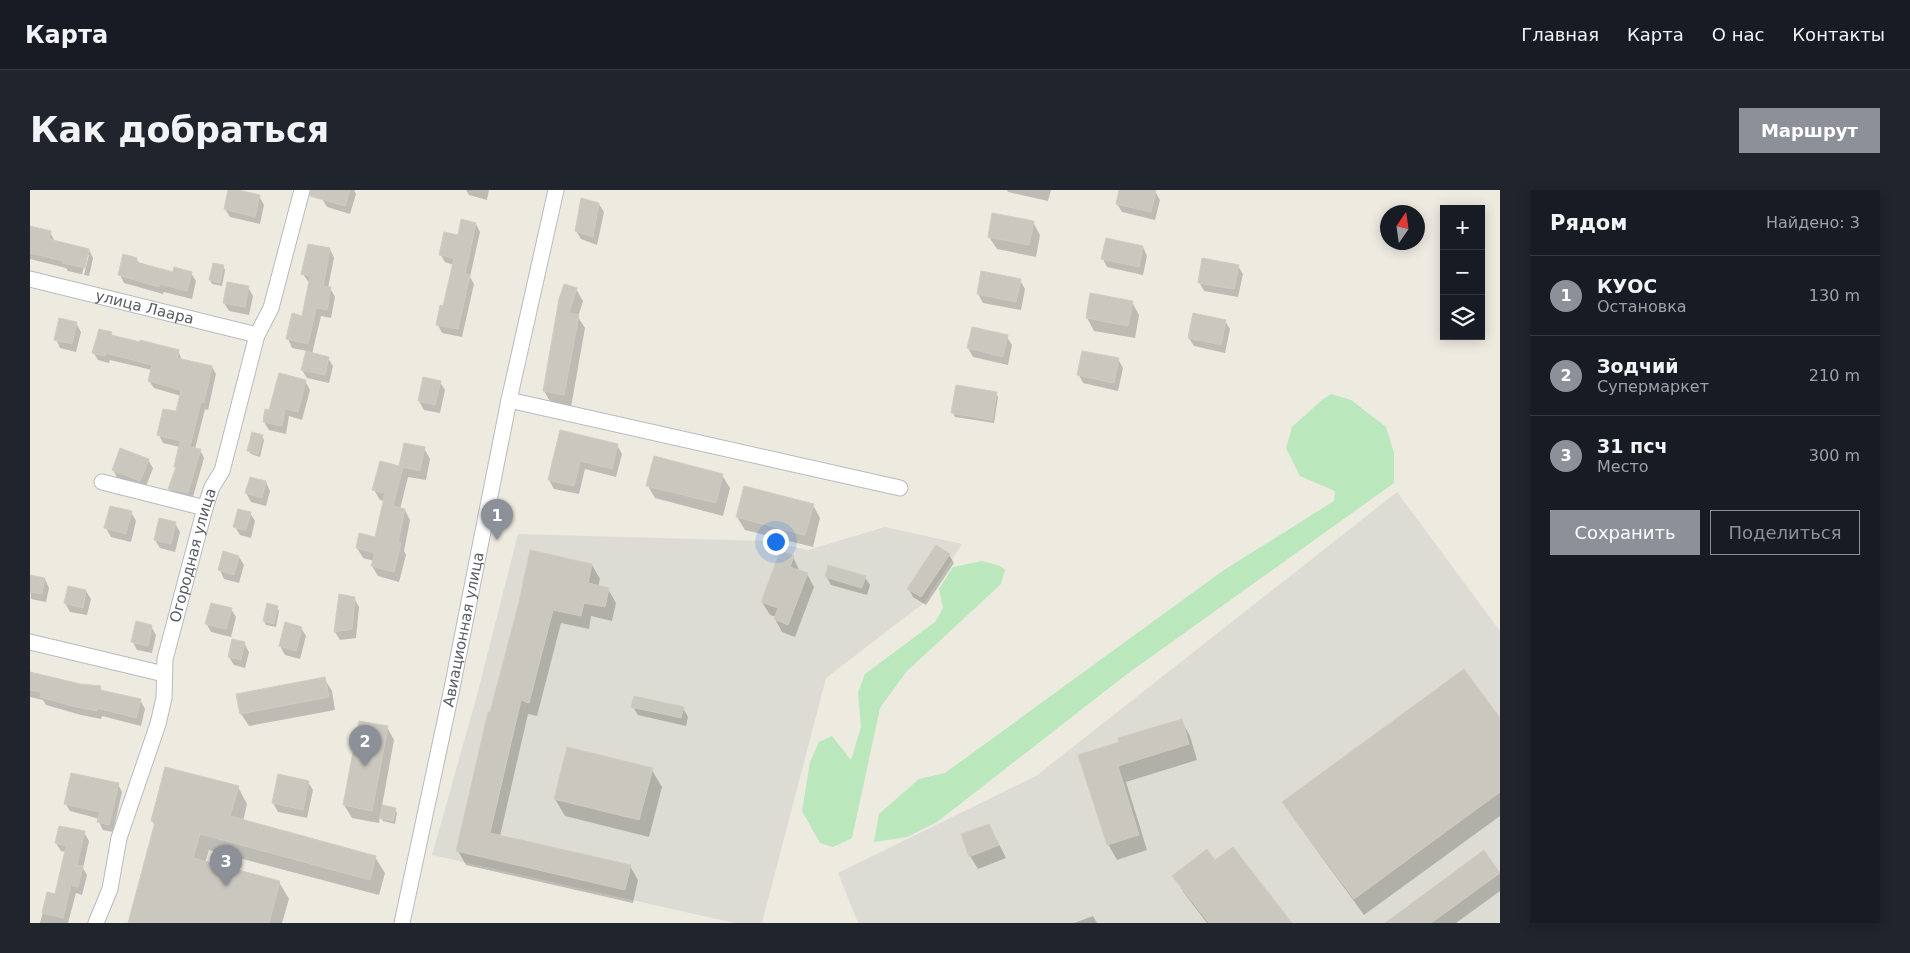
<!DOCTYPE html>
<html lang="ru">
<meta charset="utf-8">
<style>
body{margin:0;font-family:"DejaVu Sans",sans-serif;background:#20242c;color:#f1f3f6}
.controls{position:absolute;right:15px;top:15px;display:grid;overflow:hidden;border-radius:0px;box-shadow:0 2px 12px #0003}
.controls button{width:45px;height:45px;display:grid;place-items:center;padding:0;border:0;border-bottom:1px solid #363941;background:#171b24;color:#f1f3f6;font:25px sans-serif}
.compass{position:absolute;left:1350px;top:15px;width:45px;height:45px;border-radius:50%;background:#171b24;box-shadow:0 2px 12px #0003;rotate:13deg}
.you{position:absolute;left:745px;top:351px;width:18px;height:18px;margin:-12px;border:4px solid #fff;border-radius:50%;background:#1a73e8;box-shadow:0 0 0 8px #1a73e833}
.badge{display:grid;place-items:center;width:32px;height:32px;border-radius:50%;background:#8c9099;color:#fff;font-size:16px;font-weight:700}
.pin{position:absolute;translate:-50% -41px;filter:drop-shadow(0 1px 2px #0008)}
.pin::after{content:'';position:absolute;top:26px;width:18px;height:15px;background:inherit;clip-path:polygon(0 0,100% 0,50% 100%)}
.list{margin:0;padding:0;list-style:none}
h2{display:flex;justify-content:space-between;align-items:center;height:65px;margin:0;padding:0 20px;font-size:21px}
h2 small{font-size:16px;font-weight:400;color:#9ea1a6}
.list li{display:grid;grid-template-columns:32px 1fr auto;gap:15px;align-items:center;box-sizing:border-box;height:80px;padding:0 20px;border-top:1px solid #363941}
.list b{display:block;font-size:19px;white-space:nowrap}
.list p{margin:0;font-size:16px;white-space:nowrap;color:#9ea1a6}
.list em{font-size:16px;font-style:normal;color:#9ea1a6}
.actions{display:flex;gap:10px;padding:15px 20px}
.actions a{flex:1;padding:11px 0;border:1px solid #8c9099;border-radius:0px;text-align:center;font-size:18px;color:#8c9099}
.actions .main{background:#8c9099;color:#fff}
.icon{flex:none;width:28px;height:28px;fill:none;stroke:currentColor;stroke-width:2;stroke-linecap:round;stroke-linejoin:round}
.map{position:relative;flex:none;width:1470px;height:733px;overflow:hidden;border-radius:0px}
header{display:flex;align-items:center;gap:30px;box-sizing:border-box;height:70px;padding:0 25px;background:#171b24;border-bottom:1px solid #363941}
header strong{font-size:24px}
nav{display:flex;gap:28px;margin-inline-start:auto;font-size:18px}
.intro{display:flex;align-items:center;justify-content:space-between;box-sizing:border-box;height:120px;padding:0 30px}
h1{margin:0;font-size:35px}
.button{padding:12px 22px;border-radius:0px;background:#8c9099;color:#fff;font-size:18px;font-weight:700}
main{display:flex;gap:30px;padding:0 30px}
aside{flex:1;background:#171b24;border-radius:0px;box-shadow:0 2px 12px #0003}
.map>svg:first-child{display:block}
.industrial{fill:#dddcd4}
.green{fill:#bae7bb}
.shadow{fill:#0003;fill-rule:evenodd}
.building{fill:#cac7bf;stroke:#d2ccbe}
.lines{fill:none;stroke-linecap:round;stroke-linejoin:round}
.street-casing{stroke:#b8bac0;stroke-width:17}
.street{stroke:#fff;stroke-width:15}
.labels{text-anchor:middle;stroke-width:4;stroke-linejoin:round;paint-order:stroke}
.street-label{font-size:15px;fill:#595c62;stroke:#fff}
</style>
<header>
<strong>Карта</strong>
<nav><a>Главная</a><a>Карта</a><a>О нас</a><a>Контакты</a></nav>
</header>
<div class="intro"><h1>Как добраться</h1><a class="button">Маршрут</a></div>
<main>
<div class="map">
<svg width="1470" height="733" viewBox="0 0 1470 733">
<rect width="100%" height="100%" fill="#edeae0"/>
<path class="industrial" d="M1367,302L1470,441V733H828L808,683L1006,586Z
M855,337L932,354L895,412L796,488L732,733H704L402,665L446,509L488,344L735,351L778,360Z"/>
<path class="green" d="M1301,204L1321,210L1356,237L1364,263V293L1097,484L907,632L877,647L844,652L849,624L889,589L915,583L1194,380L1304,311L1305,301L1270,286L1256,258L1262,237L1292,210Z
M952,371L970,376L975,380L971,394L876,482L850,518L822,648L803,657L790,653L772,621L780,572L789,552L802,546L821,570L831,537L828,503L835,484L905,432L913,418L909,399L923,377Z"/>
<path class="shadow" d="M199,0L229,6L234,15L230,34L200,27L195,19Z
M294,0H324L326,4L320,24L297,17L292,9Z
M436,0H459L457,10L439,5Z
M977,0H1021L1018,11L978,2Z
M1091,0L1125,1L1130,10L1125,30L1092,22L1087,14Z
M569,14L574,22L567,55L551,49L546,41Z
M1003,32L1010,45L1006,67L967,59L959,47Z
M446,34L450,42L440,87L444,94L432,147L412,143L408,135L414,118L424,75L415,72L410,64Z
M0,37L20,42L25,52L59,60L63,68L59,86L38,81L36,78L0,69ZM57,65H59L54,85L52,84Z
M1113,57L1117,66L1113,85L1077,77L1073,69Z
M300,59L304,68L298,98H300L305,107L301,128L291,126L282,164L298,168L303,176L299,193L277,188L272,180L277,161L262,158L258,149L273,127L279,93L273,84Z
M106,69L110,74L144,84L161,83L166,91L162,109L134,102L133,104L94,93L90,85Z
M193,76L195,80L192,96L182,94L180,90Z
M1208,76L1213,84L1208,107L1174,101L1169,92Z
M990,90L995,99L991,120L953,113L948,104Z
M218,97L223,106L219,125L199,121L194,113Z
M546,99L553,111L548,127L555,138L541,217L521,213L514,201Z
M1102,112L1109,125L1105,148L1064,141L1057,128Z
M1195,131L1200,139L1195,163L1164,156L1159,148Z
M46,133L51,142L46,162L30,158L26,149Z
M81,143L83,147L148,161L152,170L182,177L186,184L178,220L175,219L165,259L170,260L174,268L162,310L144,306L139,298L147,278L150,257L133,253L129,245L147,223L151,206L124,198L119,191L122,180L80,170L79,173L68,170L63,162Z
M977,147L982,155L978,175L943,167L938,158Z
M1088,169L1093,178L1088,201L1053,193L1049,185Z
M394,188L410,192L415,200L410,223L394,220L389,211Z
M275,191L280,200L272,230L259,226L256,244L239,240L234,232L240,222Z
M966,204L968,207L964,233L925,227L923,223Z
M531,242L587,255L592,264L586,287L555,279L549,304L524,299L519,290Z
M232,246L234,250L230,267L221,264L219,261Z
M394,258L400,269L396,290L378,287L370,319L375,320L380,330L374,361L376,365L369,392L348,386L342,376L344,371L333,368L327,358L346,349L354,311L350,310L344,300Z
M118,270L123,278L115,299L88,289L83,280Z
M692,285L700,298L693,326L625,308L618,296Z
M236,292L240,301L236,316L221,312L216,303Z
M783,315L790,328L783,357L715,340L707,327Z
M101,322L106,331L101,352L81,347L76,338Z
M220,323L225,331L221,348L210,345L205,337Z
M145,333L150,342L145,362L130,358L125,350Z
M919,365L924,373L896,415L883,407L879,399Z
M209,367L214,375L209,393L194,389L190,380Z
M763,367L770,382L777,384L784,397L765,447L752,442L745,429L746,427L740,425L732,412Z
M562,375L570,389L568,397L578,399L586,413L582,431L561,426L559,439L531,433L507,526L498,524L470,646L600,676L608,690L603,713L436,675L428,661L490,412Z
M0,386L15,389L19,398L16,412L1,409Z
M796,386L835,387L840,395L837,405L801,395Z
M56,401L61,409L57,425L40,422L35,413Z
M310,405L324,408L329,417L326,448L310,450L305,442Z
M247,417L249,421L246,437L236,435L234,431Z
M201,419L206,427L201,447L181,442L176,433Z
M121,436L126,445L122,463L107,460L103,452Z
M271,438L276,446L270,469L255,465L250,456Z
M214,453L219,462L215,478L204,475L199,467Z
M0,483L49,495L70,497L72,501L110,510L115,519L111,536L72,526L71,529L51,525L16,515L13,510L0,507Z
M294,488L302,501L305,520L219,536L211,524Z
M603,517L653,518L658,527L656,536L608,525Z
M1151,530L1160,546L1167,570L1096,592L1117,660L1087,670L1078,654L1091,553Z
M1470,530V626L1334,725L1264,629L1254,612Z
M357,537L364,550L352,616L365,619L367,623L365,634L353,631L350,626L349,633L322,628L314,615Z
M622,580L632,597L619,647L535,626L525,609Z
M278,592L283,600L277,628L248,622L243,613Z
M88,594L92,602L83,642L73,640L69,632L70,629L40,621L35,613Z
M208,597L217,614L213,631L345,667L355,683L349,705L179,660L175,673L249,692L259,709L252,733H100L125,636L122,631Z
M54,642L59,651L53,678L57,685L52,705L46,703L38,733H10L18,703L26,705L36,662L31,661L26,653Z
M966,648L976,668L948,679L940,666Z
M1454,661L1470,683V701L1426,733H1357Z
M1185,672L1261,733H1177L1154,703L1144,686Z
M1063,726L1067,733H1044Z"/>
<path class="building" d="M198,0H208L230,5L225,27L194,19Z
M281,0H320L315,16L280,6Z
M1089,0H1126L1121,22L1086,14Z
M551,8L569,13L563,47L545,41Z
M962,23L1004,31L999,55L958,47Z
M431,29L446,33L435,84L440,85L428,139L406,135L410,115L413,116L424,68L409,65L414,42L428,45Z
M0,36L21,41L19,49L59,59L55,78L32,73L33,71L0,63Z
M1076,48L1113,56L1109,77L1071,69Z
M278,54L300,58L293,96L301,97L297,120L286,118L278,154L256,149L262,123L272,126L280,86L271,84Z
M93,64L107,68L106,72L143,82L144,77L162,82L157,101L129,94V97L88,85Z
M1172,68L1209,75L1204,99L1168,93Z
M183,73L194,75L190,93L179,90Z
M951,81L991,89L986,112L947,104Z
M197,92L219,96L215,117L193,113Z
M534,94L547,98L539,123L549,125L534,205L513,201L529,109Z
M1060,103L1103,111L1098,136L1056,128Z
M1163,123L1196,130L1191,155L1158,148Z
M29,128L47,132L42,154L24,150Z
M942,137L978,145L973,167L937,158Z
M69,139L82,142L81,145L110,152V150L149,160L147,168L182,176L174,213L171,212L160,257L171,259L158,303L138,299L146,277H144L150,251L127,245L133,219L146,221L151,200L118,191L122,175L76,163L75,166L62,163Z
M276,161L299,167L295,185L271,180Z
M1052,161L1089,168L1084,193L1047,185Z
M249,183L276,190L268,222L255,219L252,236L233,232L235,219L239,220Z
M393,187L411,191L405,215L388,211Z
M926,195L967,202L962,230L921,223Z
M530,240L588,254L582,279L550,271L544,296L518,290Z
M222,242L233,245L228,264L217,261Z
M374,253L395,257L390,281L373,277L363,316L375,319L368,353H371L364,382L341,376L345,363L326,358L329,343L345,347L355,303L342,300L350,271L369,276Z
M90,258L119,269L110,291L82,280Z
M624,266L693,284L686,313L616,296Z
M220,287L236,291L232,308L215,303Z
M714,296L784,314L775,345L706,327Z
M80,316L102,321L96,344L74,338Z
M208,319L221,322L216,340L203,337Z
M129,328L146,332L141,354L124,350Z
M906,355L920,364L891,407L877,399Z
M500,360L562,374L558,393L579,398L575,417L554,413L551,426L523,420L499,513L491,510L460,643L601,675L595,700L426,661L458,522H460L489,412Z
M193,361L209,366L204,385L188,380Z
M750,361L764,366L760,377L778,383L758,435L744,429L748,418L731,412Z
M798,375L836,386L832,398L795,387Z
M0,385L15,388L12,404L0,402Z
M38,396L56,400L53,418L34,413Z
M309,404L325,407L322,439L304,442Z
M181,413L202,418L196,439L175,434Z
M237,413L248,416L244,434L233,431Z
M106,431L122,435L118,456L101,452Z
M255,432L272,437L266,461L249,456Z
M202,449L215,452L211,470L198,467Z
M1434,479L1470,528V602L1324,709L1252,612Z
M0,482L50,494L71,496L70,500L111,509L106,528L67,518V521L46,517L10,507L11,502L0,500Z
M295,487L299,507L210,524L206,504Z
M604,506L654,517L651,528L601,517Z
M1152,529L1159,554L1088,576L1109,645L1077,655L1048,565L1089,552L1088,548Z
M329,531L358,536L342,621L313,615Z
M537,557L623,578L609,630L524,609Z
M135,577L209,596L200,626L346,666L340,690L170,644L163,668L250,691L239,733H98L125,632L121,631Z
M41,583L89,593L79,635L67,632L70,622L34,614Z
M248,584L279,591L273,620L242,613Z
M352,615L366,618L363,631L350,628Z
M959,634L969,655L939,667L931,644Z
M29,636L55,641L47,675L53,676L48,697L41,695L33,728L12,723L17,702L25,704L36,656L25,653Z
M1203,657L1262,733H1179L1142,686L1177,659L1185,670Z
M1454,660L1470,683L1401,733H1355Z"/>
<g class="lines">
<g class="street-casing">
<g id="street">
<path id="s1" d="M0,89L227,145"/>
<path d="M479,210L870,298"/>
<path d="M72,292L175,318"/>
<path d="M0,452L134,484"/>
<path id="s2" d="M66,733L80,699L89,648L128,534L134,508L135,469L175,318L182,297L192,281L227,145L241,118L272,0"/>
<path id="s3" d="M372,733L421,503L479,210L526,0"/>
</g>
</g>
<use href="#street" class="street"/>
</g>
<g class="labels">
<g class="street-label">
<text dy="5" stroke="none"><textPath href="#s1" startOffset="118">улица Лаара</textPath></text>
<text dy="5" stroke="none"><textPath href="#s2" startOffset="382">Огородная улица</textPath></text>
<text dy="5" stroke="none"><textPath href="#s3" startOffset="300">Авиационная улица</textPath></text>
</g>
</g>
</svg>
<div class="controls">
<button>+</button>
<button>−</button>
<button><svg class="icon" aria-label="layers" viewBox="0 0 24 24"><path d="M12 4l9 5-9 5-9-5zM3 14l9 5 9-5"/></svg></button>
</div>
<svg class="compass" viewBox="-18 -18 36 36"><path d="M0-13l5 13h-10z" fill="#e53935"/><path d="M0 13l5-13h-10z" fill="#9ea1a6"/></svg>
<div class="you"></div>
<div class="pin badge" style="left:467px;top:350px">1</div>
<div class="pin badge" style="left:335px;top:576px">2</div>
<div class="pin badge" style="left:196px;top:696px">3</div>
</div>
<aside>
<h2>Рядом<small>Найдено: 3</small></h2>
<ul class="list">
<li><span class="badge">1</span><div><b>КУОС</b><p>Остановка</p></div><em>130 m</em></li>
<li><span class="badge">2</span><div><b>Зодчий</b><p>Супермаркет</p></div><em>210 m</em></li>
<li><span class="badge">3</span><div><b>31 псч</b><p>Место</p></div><em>300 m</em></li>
</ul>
<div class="actions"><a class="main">Сохранить</a><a>Поделиться</a></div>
</aside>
</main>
